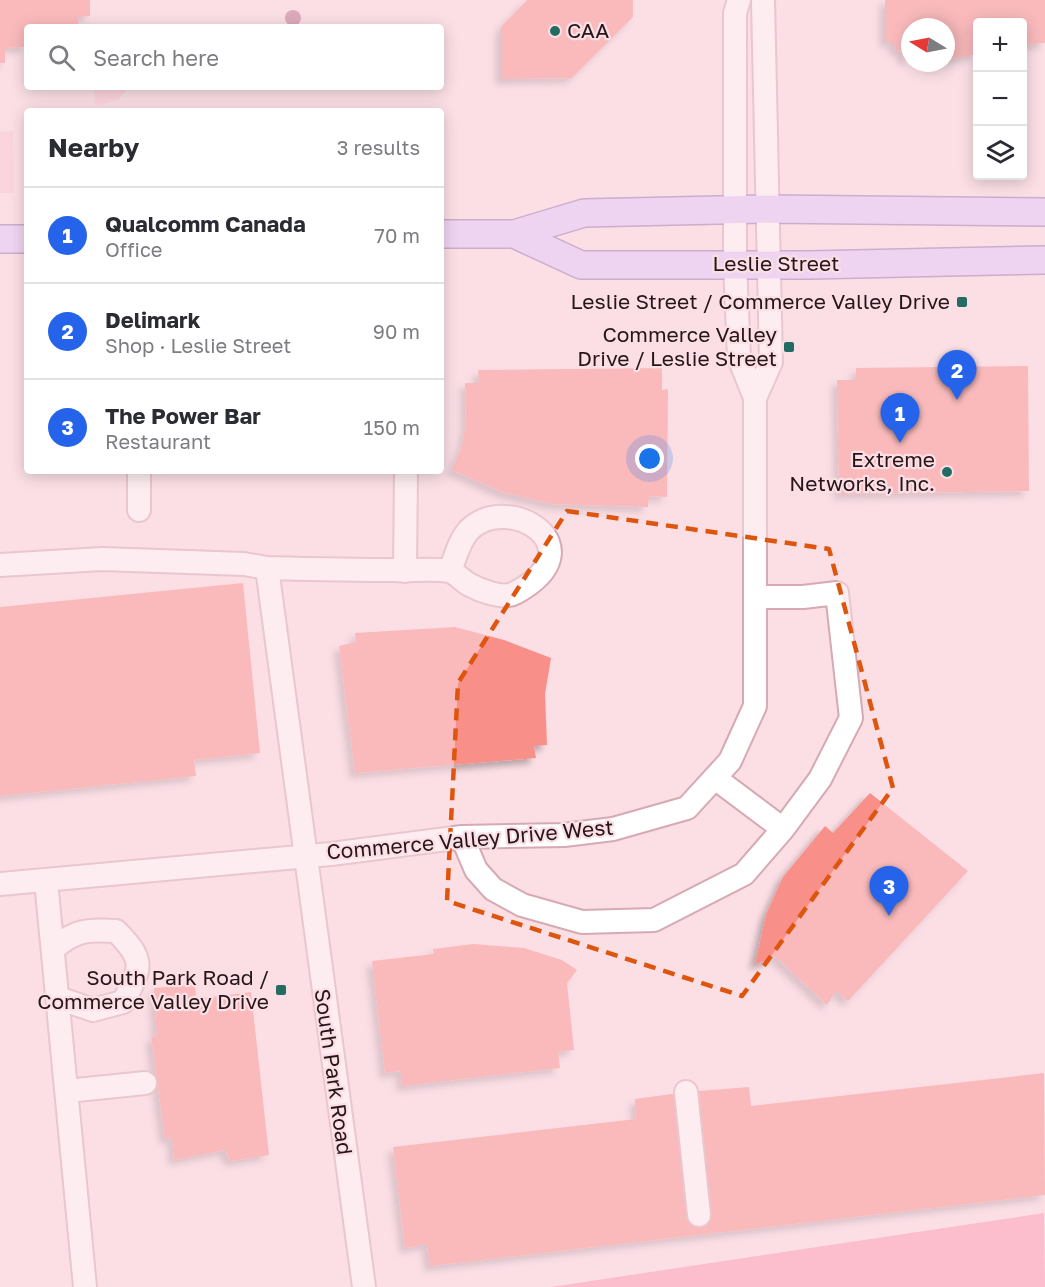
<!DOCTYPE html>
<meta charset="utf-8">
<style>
body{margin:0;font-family:"Golos Text",sans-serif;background:#f2f2f3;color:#2b2b33}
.controls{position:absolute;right:18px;top:18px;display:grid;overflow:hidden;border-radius:6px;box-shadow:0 3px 15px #0003}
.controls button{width:54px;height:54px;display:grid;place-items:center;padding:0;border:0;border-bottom:2px solid #e1e1e2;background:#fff;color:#2b2b33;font:30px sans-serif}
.compass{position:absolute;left:901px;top:18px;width:54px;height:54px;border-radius:50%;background:#fff;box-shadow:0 3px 15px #0003;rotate:280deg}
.you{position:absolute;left:650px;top:459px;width:21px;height:21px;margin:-15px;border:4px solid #fff;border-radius:50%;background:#1a73e8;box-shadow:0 0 0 9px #1a73e833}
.badge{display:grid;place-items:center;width:39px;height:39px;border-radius:50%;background:#2563eb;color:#fff;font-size:20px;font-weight:700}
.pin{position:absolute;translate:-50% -50px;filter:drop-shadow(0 2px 3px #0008)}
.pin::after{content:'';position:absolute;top:32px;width:21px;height:18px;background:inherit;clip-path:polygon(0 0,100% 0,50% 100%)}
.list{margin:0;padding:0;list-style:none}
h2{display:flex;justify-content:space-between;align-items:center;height:78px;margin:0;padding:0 24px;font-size:26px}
h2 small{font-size:20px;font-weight:400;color:#7c7c81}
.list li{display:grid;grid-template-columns:39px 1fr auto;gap:18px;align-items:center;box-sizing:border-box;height:96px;padding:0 24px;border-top:2px solid #e1e1e2}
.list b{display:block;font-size:22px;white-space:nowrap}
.list p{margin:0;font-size:20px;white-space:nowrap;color:#7c7c81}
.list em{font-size:20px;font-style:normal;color:#7c7c81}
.icon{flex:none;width:33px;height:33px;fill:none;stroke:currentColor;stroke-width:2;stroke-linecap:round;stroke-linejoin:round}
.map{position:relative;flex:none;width:1045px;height:1287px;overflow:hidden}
.search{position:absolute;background:#fff;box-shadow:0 3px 15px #0003;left:24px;top:24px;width:420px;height:66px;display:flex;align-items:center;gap:15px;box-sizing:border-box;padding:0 21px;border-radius:6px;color:#7c7c81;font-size:22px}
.panel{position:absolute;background:#fff;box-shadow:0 3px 15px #0003;left:24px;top:108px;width:420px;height:366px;border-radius:6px}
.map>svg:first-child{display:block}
.green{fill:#fdc7d3}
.forest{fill:#fc94af}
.building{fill:#f88f89;filter:url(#shadow)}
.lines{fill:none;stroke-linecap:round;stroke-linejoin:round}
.minor-casing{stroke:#d6a9b3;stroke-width:26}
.major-casing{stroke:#9172ae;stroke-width:30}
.minor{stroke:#fff;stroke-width:22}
.major{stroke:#dfc8fe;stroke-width:27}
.tree{fill:#b86a89}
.marked{fill:none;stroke:#de560d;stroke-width:4.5;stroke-dasharray:12 8;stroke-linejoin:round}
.poi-dot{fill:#246c63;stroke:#fbdfe5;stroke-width:2}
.labels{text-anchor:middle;stroke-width:4.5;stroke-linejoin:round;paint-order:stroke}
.poi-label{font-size:21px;fill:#26161a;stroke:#fbdfe5;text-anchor:end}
.street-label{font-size:21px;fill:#26161a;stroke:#fbdfe5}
</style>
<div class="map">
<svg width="1045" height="1287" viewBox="0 0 1045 1287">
<defs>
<filter id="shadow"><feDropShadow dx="-5.5" dy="5.5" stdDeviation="3" flood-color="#0004"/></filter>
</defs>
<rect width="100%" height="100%" fill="#fbdfe5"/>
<path class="green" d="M94,87H129L118,100L98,105L95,103Z
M13,131L14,193H0V132Z"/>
<path class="forest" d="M1044,1213L1045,1287H551Z"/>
<path class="building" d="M0,0H90V16L78,17L79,27H27V47L5,48V63H0Z
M527,0H633V17L572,78L501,79V27Z
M885,0H1045V43L1022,45V22H978V54L946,60V27H910V59L904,60L902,50L895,51L894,42H885Z
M1028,366L1029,491L839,494L837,380H856V368Z
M662,368V390L668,389L667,497L649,496L648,507L552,504L502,492L452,470L462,446L466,424L465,383H479L478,370Z
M243,583L260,753L194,760L196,776L0,796V607Z
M455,627L504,640L551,658L545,694L547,745L534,746L536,758L355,773L339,646L356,642L355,633Z
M870,793L968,871L848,1001L836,991L827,1005L776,957L755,964L766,915L783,877L825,826L833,833Z
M473,944L524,948L562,960L577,970L567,983L574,1050L558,1052L560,1068L402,1086L401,1071L385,1073L372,961L434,954L433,949Z
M195,985L196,999L251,992L269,1155L230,1161L225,1150L174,1160L172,1137L165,1139L151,1036L157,1037L154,988Z
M1044,1073L1045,1195L430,1266L427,1244L405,1248L393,1147L636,1119L635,1099L686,1092L749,1087L751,1106Z"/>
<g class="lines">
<g class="minor-casing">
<path id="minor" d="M755,398L771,362L763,0
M139,471V510
M0,565L102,559L244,564L267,568C309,569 352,570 394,570C411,571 432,568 449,571C456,573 462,580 468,584C479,590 503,600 515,593C600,547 508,491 469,530C459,541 455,558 450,571
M267,568L364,1287
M405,571L406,471
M715,778L783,829
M462,837L476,870L493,889L522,905L582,922L654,920L744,874L783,829L820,779L851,718L837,593L803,597H755
M46,881L85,1287
M0,884L331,854L462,837L564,835L613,829L687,808L730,761L755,706V398L739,358L735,263V13L739,0
M53,949C75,930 88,929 116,931C145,960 142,967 123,1002L93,1010L58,998
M67,1091L145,1083
M686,1092L699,1215"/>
</g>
<g class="major-casing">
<path id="major" d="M441,234H514L584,213L769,209L1045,212
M514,234L581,265H810L1045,260
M0,239H27"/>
</g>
<use href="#minor" class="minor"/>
<use href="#major" class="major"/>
</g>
<circle class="tree" cx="293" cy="18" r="8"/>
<path d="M0 0H1045V1287H0ZM567,511L829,549L893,788L742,996L447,901L458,683Z" fill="#fbdfe5" fill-opacity=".55" fill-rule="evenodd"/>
<path class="marked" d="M567,511L829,549L893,788L742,996L447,901L458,683Z"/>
<g class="poi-dot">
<circle cx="555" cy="31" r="6"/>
<rect x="956" y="296" width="12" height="12" rx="3"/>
<rect x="783" y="341" width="12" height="12" rx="3"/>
<circle cx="947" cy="472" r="6"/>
<rect x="275" y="984" width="12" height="12" rx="3"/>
</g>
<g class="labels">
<g class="poi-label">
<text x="567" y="38" text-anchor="start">CAA</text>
<text x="950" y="309">Leslie Street / Commerce Valley Drive</text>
<text x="777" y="342">Commerce Valley<tspan x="777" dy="24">Drive / Leslie Street</tspan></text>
<text x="935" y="467">Extreme<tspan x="935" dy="24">Networks, Inc.</tspan></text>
<text x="269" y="985">South Park Road /<tspan x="269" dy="24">Commerce Valley Drive</tspan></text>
</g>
<g class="street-label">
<text x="776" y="271">Leslie Street</text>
<text transform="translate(470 840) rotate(-5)" y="7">Commerce Valley Drive West</text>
<text transform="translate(333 1072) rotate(82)" y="7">South Park Road</text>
</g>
</g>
</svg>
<div class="controls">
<button>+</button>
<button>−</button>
<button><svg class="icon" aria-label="layers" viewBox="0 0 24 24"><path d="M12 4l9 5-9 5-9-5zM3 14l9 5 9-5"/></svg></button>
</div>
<svg class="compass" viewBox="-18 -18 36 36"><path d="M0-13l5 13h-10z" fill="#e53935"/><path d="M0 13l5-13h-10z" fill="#7c7c81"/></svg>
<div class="you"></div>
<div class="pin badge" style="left:900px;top:443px">1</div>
<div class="pin badge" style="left:957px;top:400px">2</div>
<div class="pin badge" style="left:889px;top:916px">3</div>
<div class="search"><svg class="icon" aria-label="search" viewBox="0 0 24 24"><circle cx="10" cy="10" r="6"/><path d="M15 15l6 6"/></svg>Search here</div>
<section class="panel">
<h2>Nearby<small>3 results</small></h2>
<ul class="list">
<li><span class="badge">1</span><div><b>Qualcomm Canada</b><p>Office</p></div><em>70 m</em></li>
<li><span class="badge">2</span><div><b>Delimark</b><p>Shop · Leslie Street</p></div><em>90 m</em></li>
<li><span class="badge">3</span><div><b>The Power Bar</b><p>Restaurant</p></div><em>150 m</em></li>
</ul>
</section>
</div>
